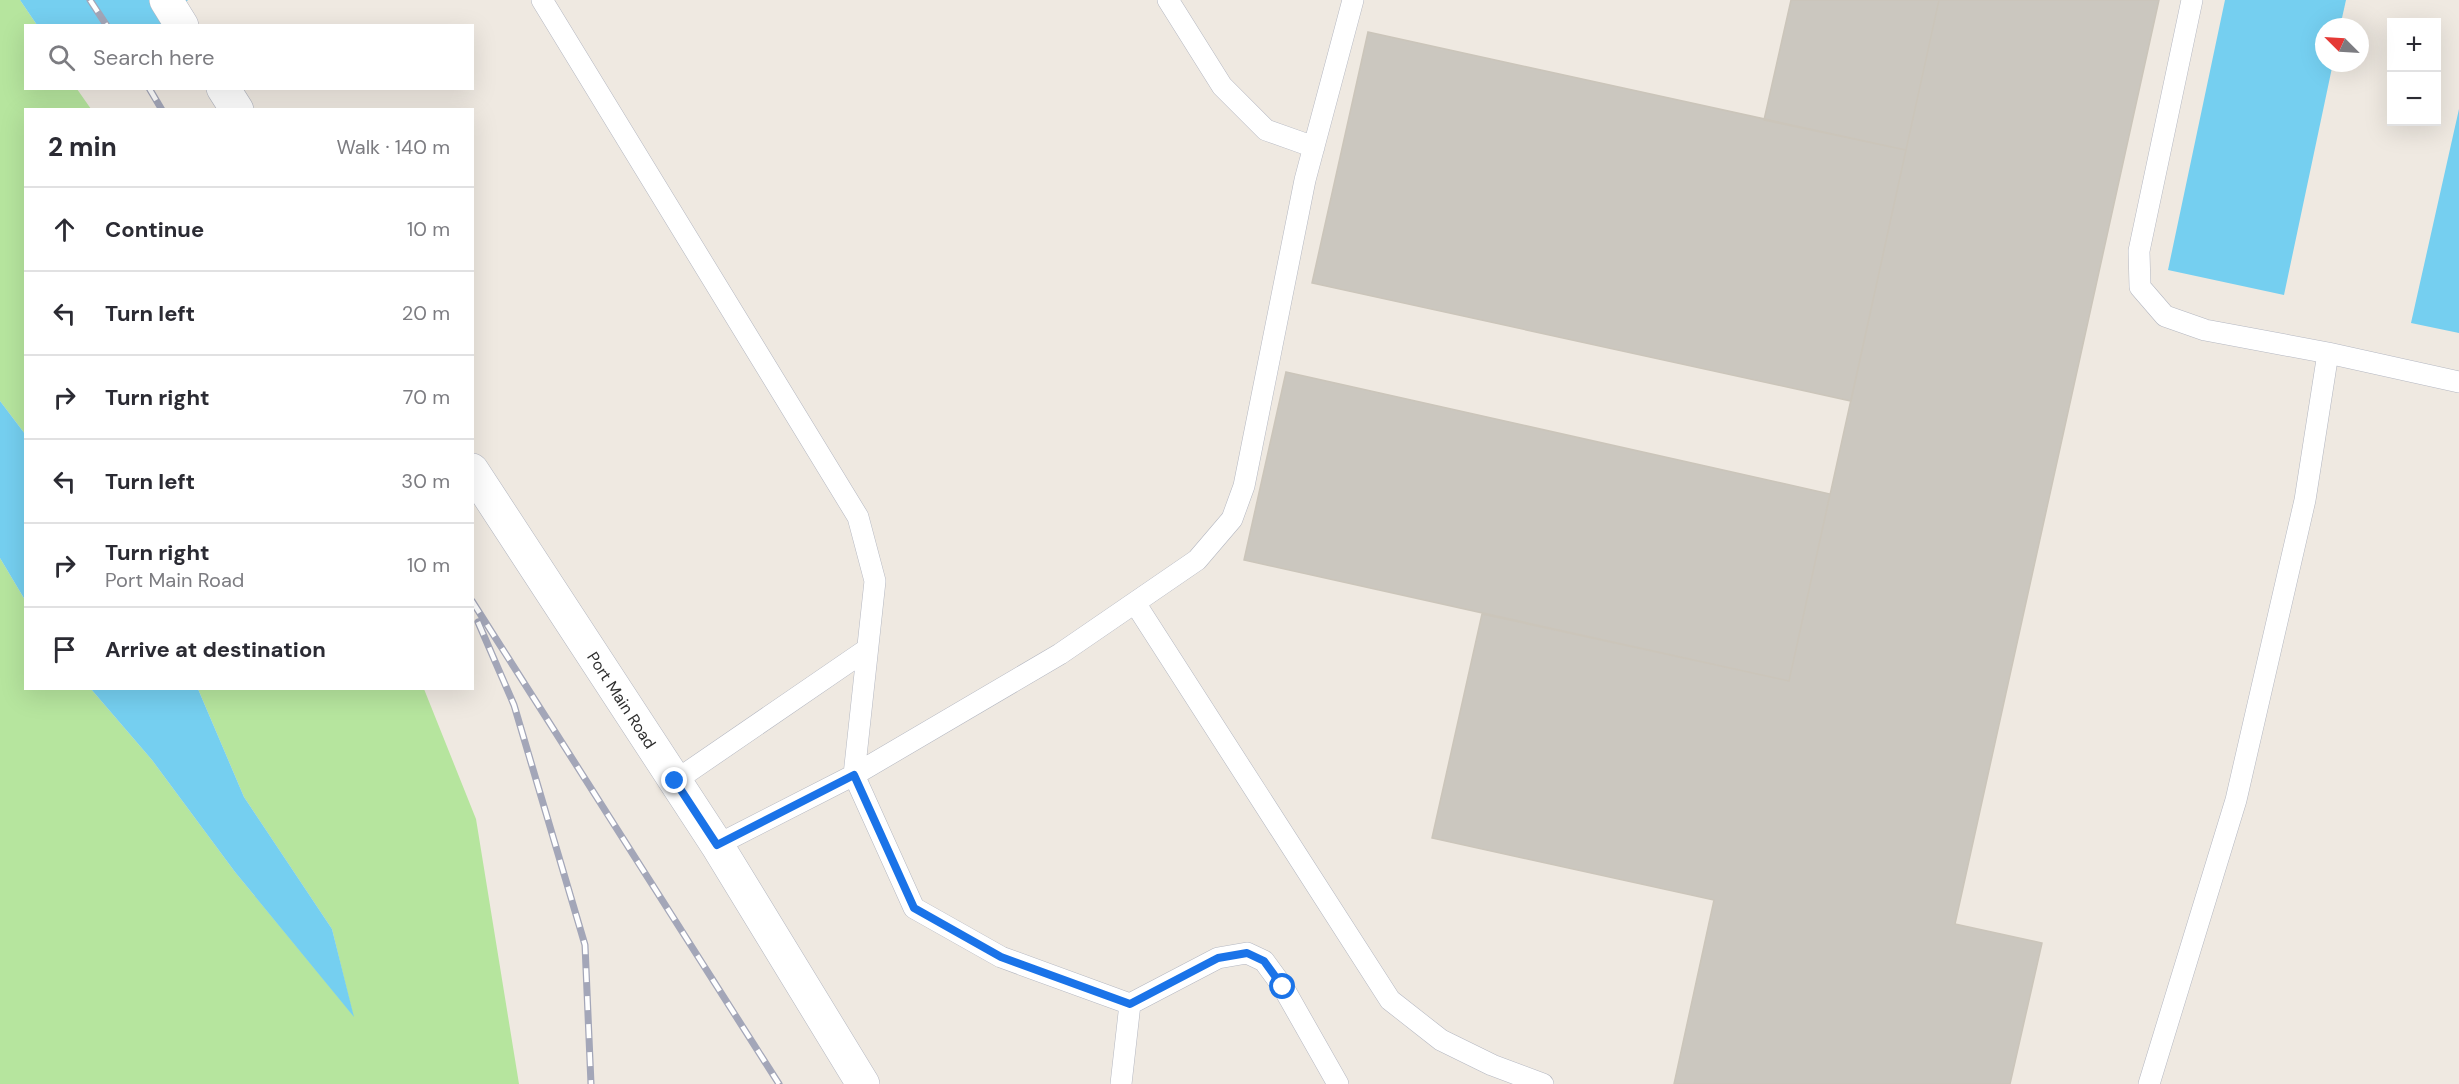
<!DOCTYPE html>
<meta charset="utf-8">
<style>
body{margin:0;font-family:"DM Sans",sans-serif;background:#f7f7f7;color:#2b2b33}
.controls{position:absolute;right:18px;top:18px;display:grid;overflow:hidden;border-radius:0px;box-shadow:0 6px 24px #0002}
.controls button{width:54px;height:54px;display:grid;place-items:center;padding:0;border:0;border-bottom:2px solid #e1e1e2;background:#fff;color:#2b2b33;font:30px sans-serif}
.compass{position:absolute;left:2315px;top:18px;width:54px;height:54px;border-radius:50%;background:#fff;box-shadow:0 6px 24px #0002;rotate:294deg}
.stop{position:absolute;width:18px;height:18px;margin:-14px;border:4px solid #1a73e8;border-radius:50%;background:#fff}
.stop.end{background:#1a73e8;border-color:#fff;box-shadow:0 2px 6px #0008}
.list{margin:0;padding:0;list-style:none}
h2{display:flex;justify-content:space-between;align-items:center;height:78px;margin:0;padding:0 24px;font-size:26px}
h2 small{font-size:20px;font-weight:400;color:#7c7c81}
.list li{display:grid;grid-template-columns:39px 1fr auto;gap:18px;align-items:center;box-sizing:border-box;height:84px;padding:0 24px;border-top:2px solid #e1e1e2}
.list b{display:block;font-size:22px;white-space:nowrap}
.list p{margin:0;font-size:20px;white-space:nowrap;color:#7c7c81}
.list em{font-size:20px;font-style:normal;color:#7c7c81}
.icon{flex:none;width:33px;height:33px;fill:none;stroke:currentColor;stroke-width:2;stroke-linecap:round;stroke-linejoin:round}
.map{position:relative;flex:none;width:2459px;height:1084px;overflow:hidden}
.search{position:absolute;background:#fff;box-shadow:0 6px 24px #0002;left:24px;top:24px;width:450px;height:66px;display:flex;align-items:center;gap:15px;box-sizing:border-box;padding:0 21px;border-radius:0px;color:#7c7c81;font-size:22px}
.panel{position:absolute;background:#fff;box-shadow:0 6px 24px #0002;left:24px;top:108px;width:450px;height:582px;border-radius:0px}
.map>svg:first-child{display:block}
.green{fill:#b6e59e}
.water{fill:#75cff0}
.building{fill:#cbc7bf;stroke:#cbc5ba;stroke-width:1.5}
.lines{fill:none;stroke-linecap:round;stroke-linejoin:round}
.lane-casing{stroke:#b4b7c1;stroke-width:22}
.secondary-casing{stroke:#b4b7c1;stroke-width:34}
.lane{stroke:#fff;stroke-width:21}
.secondary{stroke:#fff;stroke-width:33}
.rail-casing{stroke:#a3a6b8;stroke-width:7}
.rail{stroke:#fff;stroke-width:4.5;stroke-dasharray:14;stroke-linecap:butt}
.route{stroke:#1a73e8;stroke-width:8}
.labels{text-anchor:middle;stroke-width:6;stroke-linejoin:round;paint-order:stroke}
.street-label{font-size:16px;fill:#2e2e2e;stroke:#fff}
</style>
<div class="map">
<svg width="2459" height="1084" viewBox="0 0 2459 1084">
<rect width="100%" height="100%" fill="#efe9e1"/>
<path class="green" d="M0,0H20L37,25L26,26V88L77,89L91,109L26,110L25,434L0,401Z
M0,558L25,600L26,688L91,689L152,760L235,872L353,1015L332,929L244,797L198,689H424L476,819L519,1084H0Z"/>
<path class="water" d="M20,0H188L162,26L37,25Z
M2225,0H2346L2340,27H2324V63H2333L2284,295L2168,270Z
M2459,109V333L2411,323Z
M0,401L25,434V600L0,558Z
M91,689H198L244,797L332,929L354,1017L235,872L152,760Z"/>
<path class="building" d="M1791,0H1939L1906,150L1764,120Z
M1939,0H2159L1955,924L2042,943L2010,1084H1674L1714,900L1432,838L1482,614L1789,681Z
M1368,32L1906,150L1851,401L1312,283Z
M1286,372L1830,494L1789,681L1244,560Z"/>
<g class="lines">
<g class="lane-casing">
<path id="lane" d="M542,0L858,517L875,581L854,775L914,908L1001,957L1130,1004L1218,958L1247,953L1264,961L1283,987L1338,1084
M1168,0L1222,86L1266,130L1314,147
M2192,0L2139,251L2140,287L2165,316L2205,330L2328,353L2459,382
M1135,603L1390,1000L1441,1040L1492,1065L1543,1084
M675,781L866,650
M717,845L854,775L1060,654L1197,560L1232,519L1244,486L1305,180L1353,0
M1121,1084L1130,1004
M2149,1084L2236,800L2305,500L2328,353"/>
</g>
<g class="secondary-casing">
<path id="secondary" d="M166,0L182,26
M223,88L237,110
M472,470L717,845L863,1084"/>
</g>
<use href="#lane" class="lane"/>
<use href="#secondary" class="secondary"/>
<g class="rail-casing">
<path id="rail" d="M90,0L107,26
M149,88L162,110
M472,601L779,1084
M478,622L514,705L585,945L591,1084"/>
</g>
<use href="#rail" class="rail"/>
</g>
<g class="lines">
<path class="route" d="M675,781L717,845L854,775L914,908L1001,957L1130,1004L1218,958L1247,953L1264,961L1283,987"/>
</g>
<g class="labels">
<g class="street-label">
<text transform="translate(622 700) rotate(57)" y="6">Port Main Road</text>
</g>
</g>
</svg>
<div class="controls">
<button>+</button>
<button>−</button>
</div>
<svg class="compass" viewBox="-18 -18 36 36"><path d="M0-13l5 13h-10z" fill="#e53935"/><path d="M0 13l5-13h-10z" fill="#7c7c81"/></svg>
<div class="stop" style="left:1283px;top:987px"></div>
<div class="stop end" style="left:675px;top:781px"></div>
<div class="search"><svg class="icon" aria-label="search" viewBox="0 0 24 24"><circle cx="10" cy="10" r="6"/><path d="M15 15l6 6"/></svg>Search here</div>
<section class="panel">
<h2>2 min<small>Walk · 140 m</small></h2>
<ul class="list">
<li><svg class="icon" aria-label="ahead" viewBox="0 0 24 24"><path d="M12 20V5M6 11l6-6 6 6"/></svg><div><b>Continue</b></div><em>10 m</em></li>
<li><svg class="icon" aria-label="left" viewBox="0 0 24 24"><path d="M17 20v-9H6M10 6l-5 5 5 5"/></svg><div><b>Turn left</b></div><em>20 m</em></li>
<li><svg class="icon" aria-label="right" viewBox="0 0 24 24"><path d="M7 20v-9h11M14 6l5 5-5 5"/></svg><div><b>Turn right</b></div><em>70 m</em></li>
<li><svg class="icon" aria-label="left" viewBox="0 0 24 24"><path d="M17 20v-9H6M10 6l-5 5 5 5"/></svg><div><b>Turn left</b></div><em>30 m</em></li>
<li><svg class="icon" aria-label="right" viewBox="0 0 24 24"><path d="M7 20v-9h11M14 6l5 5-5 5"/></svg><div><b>Turn right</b><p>Port Main Road</p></div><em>10 m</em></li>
<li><svg class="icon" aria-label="arrive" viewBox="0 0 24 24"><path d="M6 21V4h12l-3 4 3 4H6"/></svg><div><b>Arrive at destination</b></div></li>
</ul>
</section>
</div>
